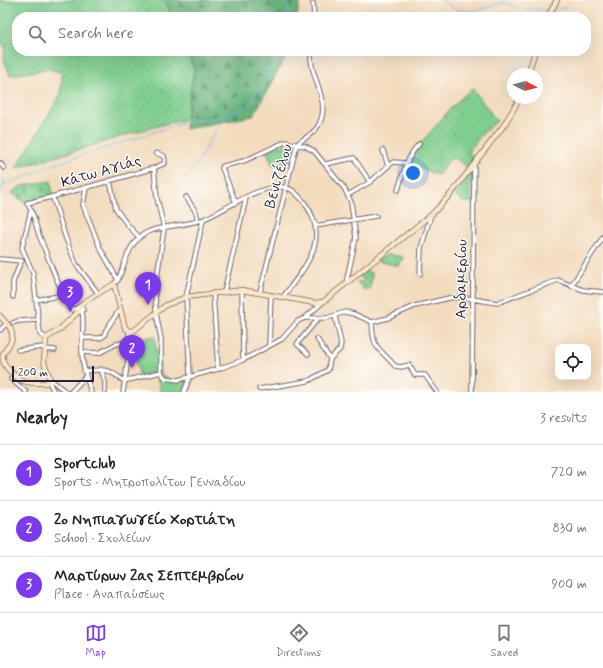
<!DOCTYPE html>
<meta charset="utf-8">
<style>
body{margin:0;font-family:Mynerve,sans-serif;background:#f2f2f2;color:#222}
.controls{position:absolute;right:12px;bottom:12px;display:grid;overflow:hidden;border-radius:8px;box-shadow:0 4px 16px #0002}
.controls button{width:36px;height:36px;display:grid;place-items:center;padding:0;border:0;border-bottom:1px solid #e0e0e0;background:#fff;color:#222;font:20px sans-serif}
.compass{position:absolute;left:507px;top:68px;width:36px;height:36px;border-radius:50%;background:#fff;box-shadow:0 4px 16px #0002;rotate:97deg}
.scale{position:absolute;left:12px;bottom:10px;width:82px;box-sizing:border-box;padding-left:4px;border:2px solid #22223b;border-top:0;font-size:11px;line-height:14px;white-space:nowrap;color:#22223b;-webkit-text-stroke:3px #fdfcf7;paint-order:stroke}
.you{position:absolute;left:413px;top:173px;width:14px;height:14px;margin:-10px;border:3px solid #fff;border-radius:50%;background:#1a73e8;box-shadow:0 0 0 6px #1a73e833}
.badge{display:grid;place-items:center;width:26px;height:26px;border-radius:50%;background:#7c3aed;color:#fff;font-size:13px;font-weight:700}
.pin{position:absolute;translate:-50% -33px;filter:drop-shadow(0 1px 2px #0008)}
.pin::after{content:'';position:absolute;top:21px;width:14px;height:12px;background:inherit;clip-path:polygon(0 0,100% 0,50% 100%)}
.list{margin:0;padding:0;list-style:none}
h2{display:flex;justify-content:space-between;align-items:center;height:52px;margin:0;padding:0 16px;font-size:17px}
h2 small{font-size:13px;font-weight:400;color:#767676}
.list li{display:grid;grid-template-columns:26px 1fr auto;gap:12px;align-items:center;box-sizing:border-box;height:56px;padding:0 16px;border-top:1px solid #e0e0e0}
.list b{display:block;font-size:15px;white-space:nowrap}
.list p{margin:0;font-size:13px;white-space:nowrap;color:#767676}
.list em{font-size:13px;font-style:normal;color:#767676}
.icon{flex:none;width:22px;height:22px;fill:none;stroke:currentColor;stroke-width:2;stroke-linecap:round;stroke-linejoin:round}
.map{position:relative;flex:none;width:603px;height:392px;overflow:hidden}
.search{position:absolute;background:#fff;box-shadow:0 4px 16px #0002;left:12px;right:12px;top:12px;height:44px;display:flex;align-items:center;gap:10px;box-sizing:border-box;padding:0 14px;border-radius:16px;color:#767676;font-size:15px}
.sheet{height:220px;background:#fff}
nav{display:flex;justify-content:space-around;align-items:center;box-sizing:border-box;height:56px;border-top:1px solid #e0e0e0;background:#fff;font-size:11px;color:#767676}
nav a{display:grid;justify-items:center;gap:2px}
nav .on{color:#7c3aed}
.map>svg:first-child{display:block}
.grass{fill:url(#grass-dots);stroke:#517865}
.forest{fill:url(#forest-firs);stroke:#456a5a}
.cemetery{fill:url(#cemetery-stones);stroke:#517865}
.park{fill:#80cf8f;stroke:#517865}
.lines{fill:none;stroke-linecap:round;stroke-linejoin:round}
.stream{stroke:#73b5e8;stroke-width:1}
.street-casing{stroke:#6b6369;stroke-width:5.5}
.secondary-casing{stroke:#6b6369;stroke-width:6}
.street{stroke:#fff;stroke-width:3.5}
.secondary{stroke:#fce6c4;stroke-width:4.5}
.labels{text-anchor:middle;stroke-width:3;stroke-linejoin:round;paint-order:stroke}
.street-label{font-size:15px;fill:#22223b;stroke:#fdfcf7}
</style>
<div class="map">
<svg width="603" height="392" viewBox="0 0 603 392">
<defs>
<pattern id="grass-dots" width="8" height="8" patternUnits="userSpaceOnUse"><rect width="8" height="8" fill="#80cf8f"/><path d="M2 2h.1M6 6h.1" fill="none" stroke="#6eb17c" stroke-width="1.8" stroke-linecap="round"/></pattern>
<pattern id="forest-firs" width="22" height="20" patternUnits="userSpaceOnUse"><rect width="22" height="20" fill="#68b27a"/><path d="M5 1l3.5 6h-7zM16 11l3.5 6h-7z" fill="#559065"/></pattern>
<pattern id="cemetery-stones" width="16" height="16" patternUnits="userSpaceOnUse"><rect width="16" height="16" fill="#80cf8f"/><path d="M2 7V4a2 2 0 0 1 4 0v3zM10 15v-3a2 2 0 0 1 4 0v3z" fill="#6eb17c"/></pattern>
</defs>
<rect width="100%" height="100%" fill="#fdfcf7"/>
<filter id="ink" filterUnits="userSpaceOnUse"><feTurbulence type="fractalNoise" baseFrequency=".025" numOctaves="2"/><feDisplacementMap in="SourceGraphic" scale="8" xChannelSelector="R" yChannelSelector="G"/><feConvolveMatrix kernelMatrix="1 2 1 2 8 2 1 2 1" color-interpolation-filters="sRGB"/></filter>
<filter id="wash" filterUnits="userSpaceOnUse"><feTurbulence type="fractalNoise" baseFrequency=".012" numOctaves="4" result="noise"/><feDisplacementMap in="SourceGraphic" scale="16" xChannelSelector="R" yChannelSelector="G"/><feGaussianBlur stdDeviation="0.9" result="paint"/><feColorMatrix in="noise" values="0 0 0 0 0 0 0 0 0 0 0 0 0 0 0 0 0 1.4 0 .05"/><feComposite in="paint" operator="in"/></filter>
<g filter="url(#wash)">
<rect width="100%" height="100%" fill="#f3dcbe"/>
<path class="grass" d="M0,0H165L172,17H17V51H187L194,69L186,119C129,132 73,153 16,168L61,94L62,73L50,69L10,75L4,59L5,46L0,42Z
M472,88L497,121L484,132L468,152L476,158L468,168L455,158L450,159L438,175L408,163L415,150L452,107Z
M284,144H288L287,150L291,151L293,146H294L290,161L273,166L267,152L280,145L281,147L285,146Z
M470,175L473,176V180L470,181L472,202H462L455,195Z
M387,254L403,257L399,266L377,261Z
M365,270L372,274L370,290L363,289L356,280L361,283L364,279L359,276Z"/>
<path class="forest" d="M165,0H300L297,17H172Z
M187,51H289L253,116L185,129L194,69Z"/>
<path class="cemetery" d="M51,181L53,196L25,203L12,193L21,186Z"/>
<path class="park" d="M154,336L160,372L140,376L133,354L132,340Z
M161,373L164,378L179,381L188,380L182,392H161L157,378Z"/>
<g class="lines">
<path class="stream" d="M288,0L289,17
M442,0L455,9L465,11L479,10L502,2L516,7
M525,9L550,10
M555,9L566,8
M0,179L5,183
M175,191L191,173L215,132L227,116L250,104L266,77L272,63L280,51
M0,193L5,183L13,182L55,164L189,121L227,116"/>
</g>
</g>
<g filter="url(#ink)">
<g class="lines">
<g class="street-casing">
<path id="street" d="M313,3L314,17
M383,150L388,166
M0,163L4,168
M325,164L354,158L370,182
M154,168L157,198L164,229L155,291L156,313L161,339V372
M110,181L116,209L126,223L139,237
M86,188L83,205L100,248L118,280
M398,190C403,174 407,156 419,144
M348,195L370,182L393,162L406,163
M186,197L196,212L198,221
M53,198L66,239L76,264L98,293
M236,203L222,168L223,166L244,161L285,142L305,146L314,151L344,188L351,202L356,238L346,283
M31,210L22,248L33,273L40,334L46,338
M315,226L376,216
M0,259L22,261
M420,274L421,248L431,215
M114,284L118,280C124,267 128,246 140,237C155,224 186,227 204,219C228,209 253,188 279,187C291,186 297,194 304,202C332,239 305,267 283,297
M571,286L603,237
M242,290L243,360
M224,292L246,198
M260,292L297,144C303,139 311,135 316,129C335,104 308,77 311,51
M213,293L218,369
M13,297V282L21,261
M35,300L65,295
M78,309L80,312L83,310L80,306L73,310C58,288 49,259 39,235C35,224 34,212 27,203C70,193 112,180 154,168L165,163L164,156L156,153
M82,311C85,325 81,338 82,352C82,367 87,379 91,392
M305,318H327L345,312L354,314L372,322L388,318L415,306L449,298L460,297L497,303L558,280L583,290L603,292
M372,322C373,351 378,346 395,366L401,367L409,365L415,375H425L437,392
M13,323L18,321L38,320
M0,330L6,324
M83,338H100L104,336L106,330L120,309
M317,339L330,359
M269,346L271,295
M44,349L55,350
M18,350L44,347
M82,352L99,353L116,344L128,342
M308,354L297,344L317,320
M101,369L105,382V392
M84,371C104,369 108,368 124,381L161,372L165,378L178,380L218,369L243,360L282,339L298,321L305,318L323,302
M15,375L11,379L26,392
M50,379L66,392
M49,382L54,392
M259,389L308,381L328,370L330,359L340,349L341,343L335,316
M71,392L85,377
M123,392L129,353V331
M184,392L190,376L186,297L203,220
M472,392L474,166"/>
</g>
<g class="secondary-casing">
<path id="secondary" d="M548,17L557,0
M528,74L535,51
M80,306L84,302L114,284L125,328L132,332L166,305L186,297L242,290L315,303L323,302L432,214L451,194L504,125L520,98
M0,316C6,323 13,328 12,337C12,344 6,348 3,354C0,365 17,380 27,382C33,383 40,383 46,383L50,379L44,362L46,338L59,330L79,311"/>
</g>
<use href="#street" class="street"/>
<use href="#secondary" class="secondary"/>
</g>
</g>
<g class="labels">
<g class="street-label">
<text transform="translate(101 171) rotate(-16)" y="5">Κάτω Αγιάς</text>
<text transform="translate(278 176) rotate(-74)" y="5">Βενιζέλου</text>
<text transform="translate(461 279) rotate(-89)" y="5">Αρδαμερίου</text>
</g>
</g>
</svg>
<div class="controls">
<button><svg class="icon" aria-label="locate" viewBox="0 0 24 24"><circle cx="12" cy="12" r="6"/><path d="M12 2v4M12 18v4M2 12h4M18 12h4"/></svg></button>
</div>
<svg class="compass" viewBox="-18 -18 36 36"><path d="M0-13l5 13h-10z" fill="#e53935"/><path d="M0 13l5-13h-10z" fill="#767676"/></svg>
<div class="scale">200 m</div>
<div class="you"></div>
<div class="pin badge" style="left:148px;top:305px">1</div>
<div class="pin badge" style="left:132px;top:368px">2</div>
<div class="pin badge" style="left:70px;top:312px">3</div>
<div class="search"><svg class="icon" aria-label="search" viewBox="0 0 24 24"><circle cx="10" cy="10" r="6"/><path d="M15 15l6 6"/></svg>Search here</div>
</div>
<section class="sheet">
<h2>Nearby<small>3 results</small></h2>
<ul class="list">
<li><span class="badge">1</span><div><b>Sportclub</b><p>Sports · Μητροπολίτου Γενναδίου</p></div><em>720 m</em></li>
<li><span class="badge">2</span><div><b>2ο Νηπιαγωγείο Χορτιάτη</b><p>School · Σχολείων</p></div><em>830 m</em></li>
<li><span class="badge">3</span><div><b>Μαρτύρων 2ας Σεπτεμβρίου</b><p>Place · Αναπαύσεως</p></div><em>900 m</em></li>
</ul>
</section>
<nav>
<a class="on"><svg class="icon" aria-label="map" viewBox="0 0 24 24"><path d="M3 6l6-2 6 2 6-2v14l-6 2-6-2-6 2zM9 4v14M15 6v14"/></svg>Map</a>
<a><svg class="icon" aria-label="directions" viewBox="0 0 24 24"><path d="M12 3l9 9-9 9-9-9zM9 14v-3h6M13 9l2 2-2 2"/></svg>Directions</a>
<a><svg class="icon" aria-label="saved" viewBox="0 0 24 24"><path d="M7 4h10v16l-5-4-5 4z"/></svg>Saved</a>
</nav>
